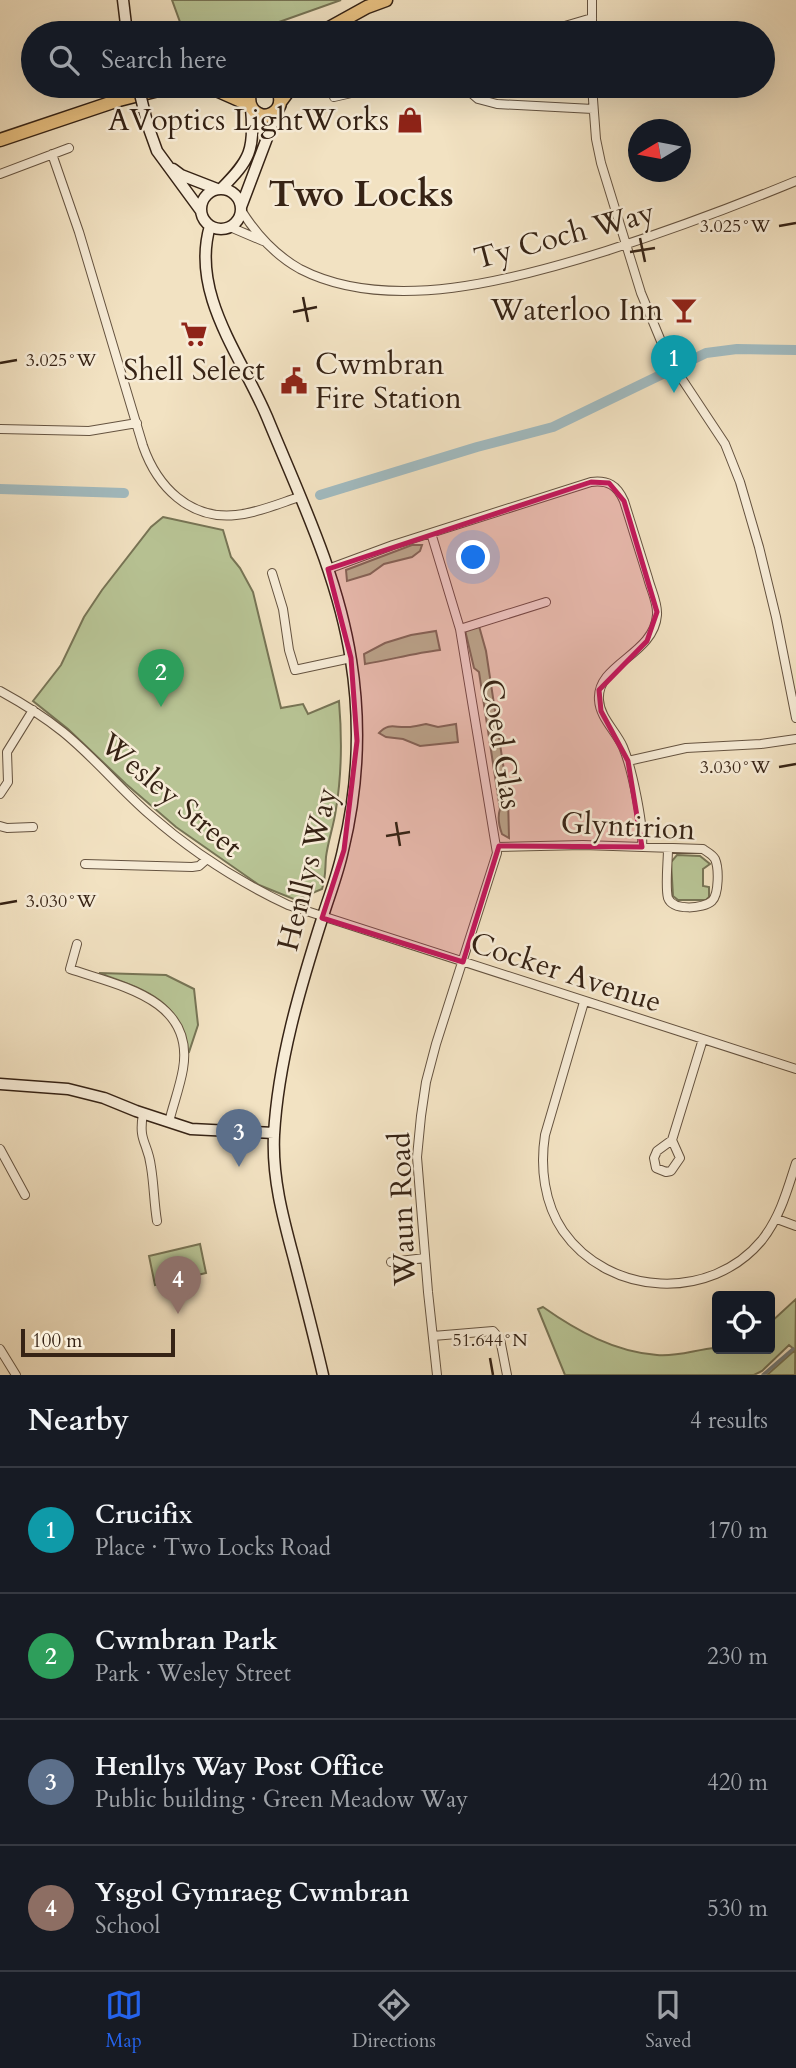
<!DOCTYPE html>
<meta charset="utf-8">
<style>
body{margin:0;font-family:Cardo,serif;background:#20242c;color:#f1f3f6}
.controls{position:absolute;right:21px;bottom:21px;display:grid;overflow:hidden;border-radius:7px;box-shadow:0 7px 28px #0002}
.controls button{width:63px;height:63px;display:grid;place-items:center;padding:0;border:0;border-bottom:2px solid #363941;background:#171b24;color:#f1f3f6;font:35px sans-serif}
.compass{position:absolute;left:628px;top:119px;width:63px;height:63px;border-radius:50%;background:#171b24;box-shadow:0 7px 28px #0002;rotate:260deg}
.scale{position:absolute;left:21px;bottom:18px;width:154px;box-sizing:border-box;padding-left:7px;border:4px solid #362315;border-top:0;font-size:19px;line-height:24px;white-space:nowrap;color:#362315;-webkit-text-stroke:5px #f7ecd7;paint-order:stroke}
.you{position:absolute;left:474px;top:558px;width:24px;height:24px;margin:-18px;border:5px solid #fff;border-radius:50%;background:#1a73e8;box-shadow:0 0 0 10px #1a73e833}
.badge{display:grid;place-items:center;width:46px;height:46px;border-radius:50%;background:#2563eb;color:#fff;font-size:23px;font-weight:700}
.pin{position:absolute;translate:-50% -58px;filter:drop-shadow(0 2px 4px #0008)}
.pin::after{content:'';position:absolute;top:37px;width:24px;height:21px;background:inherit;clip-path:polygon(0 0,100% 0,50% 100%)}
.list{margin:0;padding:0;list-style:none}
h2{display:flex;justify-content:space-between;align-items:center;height:91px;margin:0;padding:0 28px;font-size:30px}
h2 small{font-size:23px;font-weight:400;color:#9ea1a6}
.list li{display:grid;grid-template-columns:46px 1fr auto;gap:21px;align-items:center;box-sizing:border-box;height:126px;padding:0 28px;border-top:2px solid #363941}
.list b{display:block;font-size:26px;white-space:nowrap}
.list p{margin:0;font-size:23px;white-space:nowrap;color:#9ea1a6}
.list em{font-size:23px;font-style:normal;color:#9ea1a6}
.icon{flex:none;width:38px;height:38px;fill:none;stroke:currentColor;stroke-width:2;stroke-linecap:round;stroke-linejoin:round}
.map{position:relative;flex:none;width:796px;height:1375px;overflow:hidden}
.search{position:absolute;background:#171b24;box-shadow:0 7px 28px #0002;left:21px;right:21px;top:21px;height:77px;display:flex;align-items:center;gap:18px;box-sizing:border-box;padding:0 24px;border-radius:38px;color:#9ea1a6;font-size:26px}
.sheet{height:595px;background:#171b24}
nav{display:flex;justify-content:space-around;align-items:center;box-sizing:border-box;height:98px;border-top:2px solid #363941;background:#171b24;font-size:19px;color:#9ea1a6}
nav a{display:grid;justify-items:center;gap:4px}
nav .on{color:#2563eb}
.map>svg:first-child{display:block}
.green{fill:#b8c495;stroke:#777455;stroke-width:2}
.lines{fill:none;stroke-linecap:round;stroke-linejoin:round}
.stream{stroke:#767e7b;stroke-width:3.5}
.canal{stroke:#a1babf;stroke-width:10}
.street-casing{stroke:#655340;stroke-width:10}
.secondary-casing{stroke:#362315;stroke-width:13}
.primary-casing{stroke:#362315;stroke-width:15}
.street{stroke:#f7ecd7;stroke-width:8}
.secondary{stroke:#f7ecd7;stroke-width:10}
.primary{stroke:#e9c181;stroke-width:12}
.secondary-bridge-casing{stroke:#362315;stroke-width:13;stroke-linecap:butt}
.secondary-bridge{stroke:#f7ecd7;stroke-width:10}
.marked{fill:#c2185b;fill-opacity:0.2;stroke:#c2185b;stroke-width:5;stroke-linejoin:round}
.ticks{fill:none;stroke:#362315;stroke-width:2.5}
.labels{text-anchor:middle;stroke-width:5;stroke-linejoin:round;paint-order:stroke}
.poi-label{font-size:30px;fill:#362315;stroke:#f7ecd7;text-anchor:end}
.street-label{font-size:30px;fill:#362315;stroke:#f7ecd7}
.district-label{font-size:37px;font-weight:bold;fill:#362315;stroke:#f7ecd7}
.ticks-label{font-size:18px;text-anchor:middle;fill:#362315;stroke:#f7ecd7;stroke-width:5;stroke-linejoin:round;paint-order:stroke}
</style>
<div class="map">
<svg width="796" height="1375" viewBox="0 0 796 1375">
<rect width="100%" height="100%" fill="#f2e2c2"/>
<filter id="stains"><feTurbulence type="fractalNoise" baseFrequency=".00286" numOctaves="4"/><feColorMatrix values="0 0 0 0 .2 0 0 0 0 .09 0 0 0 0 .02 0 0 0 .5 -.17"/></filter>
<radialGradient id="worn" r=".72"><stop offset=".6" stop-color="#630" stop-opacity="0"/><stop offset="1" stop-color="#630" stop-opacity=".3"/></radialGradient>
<path class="green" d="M172,0H341L248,33H184Z
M163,517L223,530L231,557L240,568L253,592L281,708L303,704L308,714L339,701C342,737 342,773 336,809C334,825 328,841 326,857C325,869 326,877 322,889L296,900L259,885L176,827L126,784L68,729L33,701L61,665L84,617L102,590L151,527Z
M412,545H422L420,551L412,557L384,564L370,574L347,581L346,570Z
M479,626L486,651L508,797L509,838L502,834C499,826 497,818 500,809L479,672L474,668L465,630Z
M436,631L440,650C414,653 390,660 365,664L364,654L385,643L411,635Z
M426,724L438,727L456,724L458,742L420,746L403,739L386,737L379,733C389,722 395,728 408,727C414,727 420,725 426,724Z
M677,855L700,856L710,864L703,869V886L709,887V897L706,900H678L673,896L671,862Z
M99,973L166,975L194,989L198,1025L189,1052L184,1051C184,1000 140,988 99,973Z
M200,1244L206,1273L155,1285L149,1256Z
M796,1299L795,1375H767L795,1350L789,1345L762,1371L754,1375H565L538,1309L543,1307C577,1331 615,1352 657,1355C678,1357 697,1349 716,1348C732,1347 752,1349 770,1349V1323Z"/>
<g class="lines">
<path class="stream" d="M763,1375L793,1349"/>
<path class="canal" d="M0,489L124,493
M320,495L477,447L553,427L706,353L737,349L796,350"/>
<g class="street-casing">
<path id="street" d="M541,33L592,18
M592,33V0
M463,86L478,99L497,104L593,109
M592,86L596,139L601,163L641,293L668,358L725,444L740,482L759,547L776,617L796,718
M334,97L382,86
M52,154L79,232L143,446C157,486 189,520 236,515C257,513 278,504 299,497
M0,174L69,148
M241,210C256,234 275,255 300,269C389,315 517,279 606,251C671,230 733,207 796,181
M230,227L263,241
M0,429L89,431L137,423
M431,533L460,629L497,853L436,1044L426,1082L421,1116L417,1157L428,1292L437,1375
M328,569L393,545L591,482C608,480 617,485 624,501C632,527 640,553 648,578C651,590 658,603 657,615C654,655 596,664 599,700C600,718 616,731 623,747C632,768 644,826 642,847
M272,573L283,609L289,650L295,670L351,658
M460,629L546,602
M0,691C22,703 43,716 63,732C94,757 119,788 149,814C191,851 237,881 288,905L796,1069
M628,761L686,748L761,744L796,739
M0,794L8,782L7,752L33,710
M0,826L7,828L33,827
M496,847L583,845L703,849C707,852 712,854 715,859C719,868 719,894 712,901C703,909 673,911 668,898C665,887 668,861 668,849
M85,864L192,867L199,866L207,859
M77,944L70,969C120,986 195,999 183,1069C180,1087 173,1105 169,1122
M584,1002L545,1135C540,1167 544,1203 563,1231C609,1297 711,1302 762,1240C780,1217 787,1191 796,1163
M143,1114C138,1142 148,1142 151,1167C154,1185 154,1203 157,1221
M672,1140L680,1158L671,1171L666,1172L656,1168L654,1158L657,1151L672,1140L703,1039
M0,1149L25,1195
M777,1219L796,1226
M391,1262L425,1258
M433,1336L493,1331L500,1339L507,1375
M0,1349L16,1375"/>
</g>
<g class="secondary-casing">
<path id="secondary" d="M123,0L127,33
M148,126L157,151L201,211
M173,169L181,175L217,189
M201 209a20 20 0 1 1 40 0a20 20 0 1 1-40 0Z
M221,189C250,160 255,150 251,108
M241,207L278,109
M210,226C190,294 242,357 267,417C299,495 338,575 351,660C361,723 358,788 343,850C338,874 329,896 322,919C300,988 278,1062 274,1135C272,1178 283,1218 294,1259C304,1298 314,1336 323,1375
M0,1084L68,1089L104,1098L136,1111L191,1129L274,1133"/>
</g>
<g class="primary-casing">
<path id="primary" d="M320,33L367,7L386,0
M207,86L250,105
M258,86L250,93C247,105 253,114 265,116C277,114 283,105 279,93L272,86
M281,101L292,86
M0,140L119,100L174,86"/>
</g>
<use href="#street" class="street"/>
<use href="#secondary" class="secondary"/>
<use href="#primary" class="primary"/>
<g class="secondary-bridge-casing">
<path id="secondary-bridge" d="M138,86L148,126"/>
</g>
<use href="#secondary-bridge" class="secondary-bridge"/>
</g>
<path class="marked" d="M591,482L609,483L624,501L657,612L647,641L599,690L601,711L628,761L642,847L499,846L463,962L322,918L344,850L357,741L351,658L328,569Z"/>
<path class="ticks" d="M779,226L796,223M640,238L645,262M630,252L655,248M303,297L308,322M293,312L317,307M0,363L17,360M779,767L796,764M396,822L400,846M386,836L410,832M0,904L17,901M490,1358L493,1375"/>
<defs>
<g id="shop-bare" transform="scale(2.1)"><path d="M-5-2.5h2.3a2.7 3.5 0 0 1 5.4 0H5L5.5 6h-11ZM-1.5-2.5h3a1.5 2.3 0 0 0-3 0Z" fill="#8f2418" stroke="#f7ecd7" stroke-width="2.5" paint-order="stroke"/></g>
<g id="bar-bare" transform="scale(2.1)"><path d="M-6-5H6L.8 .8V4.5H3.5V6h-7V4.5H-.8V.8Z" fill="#8f2418" stroke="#f7ecd7" stroke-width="2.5" paint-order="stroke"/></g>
<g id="supermarket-bare" transform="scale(2.1)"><path d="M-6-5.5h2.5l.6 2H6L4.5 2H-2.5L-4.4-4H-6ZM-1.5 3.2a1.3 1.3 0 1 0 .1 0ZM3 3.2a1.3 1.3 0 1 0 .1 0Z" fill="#8f2418" stroke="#f7ecd7" stroke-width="2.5" paint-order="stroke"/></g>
<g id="civic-bare" transform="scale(2.1)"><path d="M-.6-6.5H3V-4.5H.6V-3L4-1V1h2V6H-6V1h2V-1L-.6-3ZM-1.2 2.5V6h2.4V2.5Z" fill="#8f2418" stroke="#f7ecd7" stroke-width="2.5" paint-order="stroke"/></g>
</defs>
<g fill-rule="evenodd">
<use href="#shop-bare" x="410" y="120"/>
<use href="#bar-bare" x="684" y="310"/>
<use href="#supermarket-bare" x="194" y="334"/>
<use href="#civic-bare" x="294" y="381"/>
</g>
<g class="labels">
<g class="poi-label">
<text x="389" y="130">AVoptics LightWorks</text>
<text x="663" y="320">Waterloo Inn</text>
<text x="315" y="374" text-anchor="start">Cwmbran<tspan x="315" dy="34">Fire Station</tspan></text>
<text x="194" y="380" text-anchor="middle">Shell Select</text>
</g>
<g class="street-label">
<text transform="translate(564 235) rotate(-15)" y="10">Ty Coch Way</text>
<text transform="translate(502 744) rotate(81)" y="10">Coed Glas</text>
<text transform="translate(171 795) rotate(40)" y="10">Wesley Street</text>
<text transform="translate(628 826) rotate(3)" y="10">Glyntirion</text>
<text transform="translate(307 869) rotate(-76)" y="10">Henllys Way</text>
<text transform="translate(566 972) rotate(18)" y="10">Cocker Avenue</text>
<text transform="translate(402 1209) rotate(-92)" y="10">Waun Road</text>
</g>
<g class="district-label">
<text x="361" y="206">Two Locks</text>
</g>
</g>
<g class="ticks-label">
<text x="735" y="232">3.025°W</text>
<text x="61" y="366">3.025°W</text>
<text x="735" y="773">3.030°W</text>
<text x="61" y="907">3.030°W</text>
<text x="490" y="1346">51.644°N</text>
</g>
<rect width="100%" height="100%" filter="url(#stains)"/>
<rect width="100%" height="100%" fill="url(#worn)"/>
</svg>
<div class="controls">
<button><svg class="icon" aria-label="locate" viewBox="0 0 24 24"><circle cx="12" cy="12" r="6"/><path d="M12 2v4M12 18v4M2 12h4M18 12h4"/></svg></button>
</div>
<svg class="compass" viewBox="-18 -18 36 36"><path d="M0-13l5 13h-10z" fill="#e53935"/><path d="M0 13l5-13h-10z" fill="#9ea1a6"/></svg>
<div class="scale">100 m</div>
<div class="you"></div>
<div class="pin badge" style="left:674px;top:393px;background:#0f9aa8">1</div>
<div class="pin badge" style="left:161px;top:707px;background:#2e9e5b">2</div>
<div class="pin badge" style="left:239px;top:1167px;background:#5c6f8a">3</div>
<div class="pin badge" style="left:178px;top:1314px;background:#8d6e63">4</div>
<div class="search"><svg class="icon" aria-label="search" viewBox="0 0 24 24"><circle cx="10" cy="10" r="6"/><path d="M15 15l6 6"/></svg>Search here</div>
</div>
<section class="sheet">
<h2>Nearby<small>4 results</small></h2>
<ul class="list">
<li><span class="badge" style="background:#0f9aa8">1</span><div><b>Crucifix</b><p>Place · Two Locks Road</p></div><em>170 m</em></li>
<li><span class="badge" style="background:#2e9e5b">2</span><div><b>Cwmbran Park</b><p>Park · Wesley Street</p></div><em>230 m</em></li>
<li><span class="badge" style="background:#5c6f8a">3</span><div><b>Henllys Way Post Office</b><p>Public building · Green Meadow Way</p></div><em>420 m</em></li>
<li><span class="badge" style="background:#8d6e63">4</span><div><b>Ysgol Gymraeg Cwmbran</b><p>School</p></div><em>530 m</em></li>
</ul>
</section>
<nav>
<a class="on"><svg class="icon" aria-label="map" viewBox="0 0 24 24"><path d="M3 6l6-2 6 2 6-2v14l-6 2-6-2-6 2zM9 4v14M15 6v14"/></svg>Map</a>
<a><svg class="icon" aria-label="directions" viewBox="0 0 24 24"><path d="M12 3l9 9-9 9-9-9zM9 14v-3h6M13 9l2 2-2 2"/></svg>Directions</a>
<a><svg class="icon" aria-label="saved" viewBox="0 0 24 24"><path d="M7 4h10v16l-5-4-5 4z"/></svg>Saved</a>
</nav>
